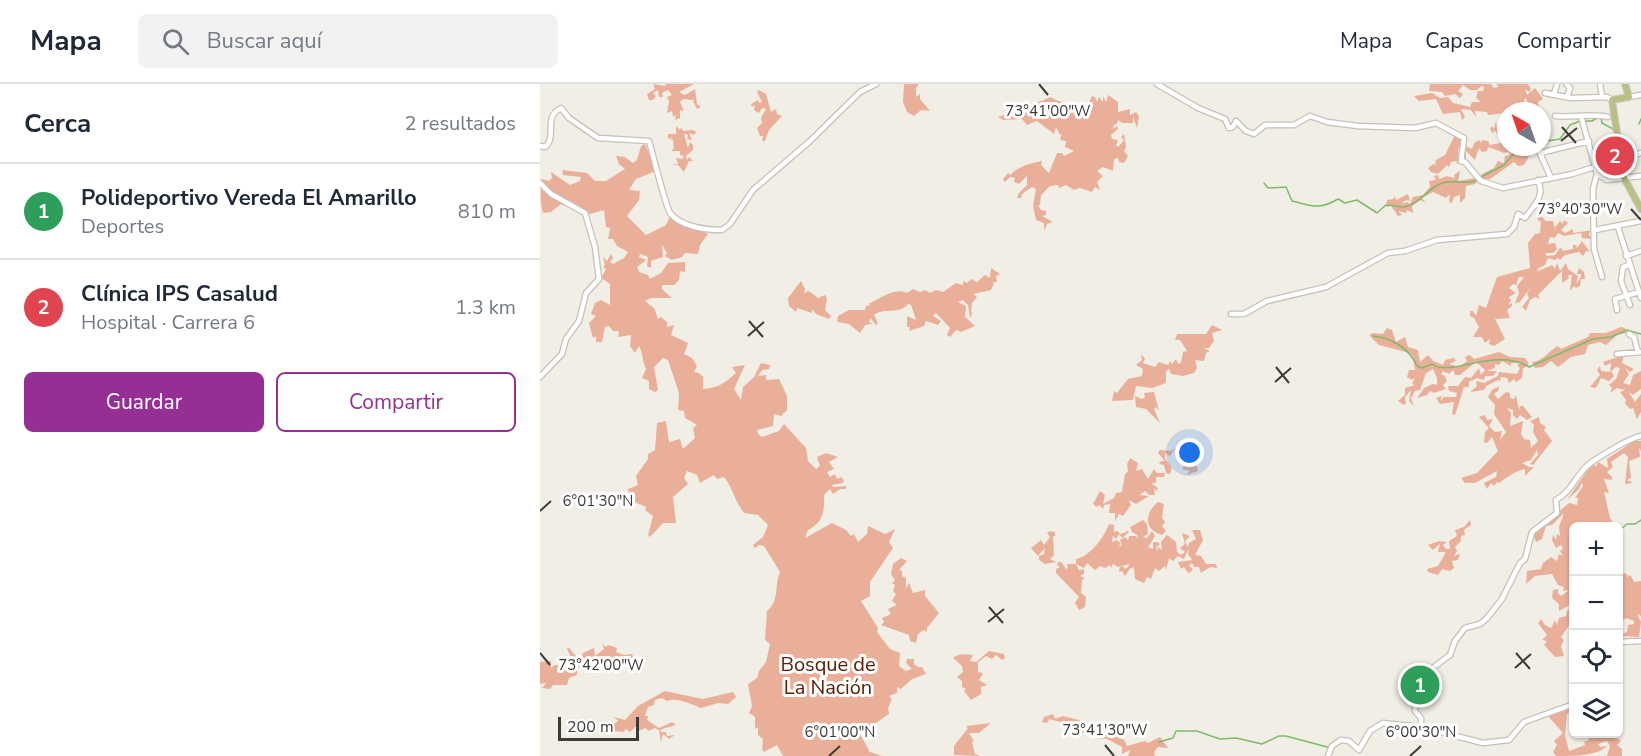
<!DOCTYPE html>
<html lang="es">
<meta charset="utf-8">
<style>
body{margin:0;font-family:"Nunito Sans",sans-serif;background:#f2f2f3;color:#1f2937}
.controls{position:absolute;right:18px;bottom:18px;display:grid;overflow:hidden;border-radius:9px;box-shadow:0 2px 4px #0004}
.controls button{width:54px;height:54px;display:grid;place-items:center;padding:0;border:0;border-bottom:2px solid #e0e1e3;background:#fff;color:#1f2937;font:30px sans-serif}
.compass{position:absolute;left:957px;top:18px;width:54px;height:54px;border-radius:50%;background:#fff;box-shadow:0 2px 4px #0004;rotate:320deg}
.scale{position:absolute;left:18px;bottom:15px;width:81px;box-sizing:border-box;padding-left:6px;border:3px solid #3c3b38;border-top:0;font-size:16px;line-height:21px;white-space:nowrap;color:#3c3b38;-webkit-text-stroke:4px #fff;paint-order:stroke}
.you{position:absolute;left:650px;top:369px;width:21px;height:21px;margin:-15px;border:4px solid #fff;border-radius:50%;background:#1a73e8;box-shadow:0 0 0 9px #1a73e833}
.badge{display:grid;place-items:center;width:39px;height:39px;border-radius:50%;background:#962f93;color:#fff;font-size:20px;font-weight:700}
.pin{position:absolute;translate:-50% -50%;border:3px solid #fff;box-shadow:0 2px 6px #0006}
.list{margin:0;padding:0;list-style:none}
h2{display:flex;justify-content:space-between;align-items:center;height:78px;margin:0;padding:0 24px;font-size:26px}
h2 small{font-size:20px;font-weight:400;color:#747a83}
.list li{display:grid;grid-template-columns:39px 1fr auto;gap:18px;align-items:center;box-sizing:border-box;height:96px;padding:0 24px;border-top:2px solid #e0e1e3}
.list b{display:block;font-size:22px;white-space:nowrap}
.list p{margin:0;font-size:20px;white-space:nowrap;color:#747a83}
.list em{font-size:20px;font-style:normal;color:#747a83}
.actions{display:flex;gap:12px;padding:18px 24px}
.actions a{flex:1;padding:14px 0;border:2px solid #962f93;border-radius:9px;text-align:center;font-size:21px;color:#962f93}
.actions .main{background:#962f93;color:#fff}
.icon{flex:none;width:33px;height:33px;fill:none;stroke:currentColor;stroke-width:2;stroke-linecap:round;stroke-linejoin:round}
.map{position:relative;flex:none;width:1101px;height:672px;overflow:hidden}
header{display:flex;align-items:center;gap:36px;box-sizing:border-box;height:84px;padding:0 30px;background:#fff;border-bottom:2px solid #e0e1e3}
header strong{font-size:28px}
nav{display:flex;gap:33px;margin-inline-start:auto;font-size:21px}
.search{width:420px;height:54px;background:#f2f2f3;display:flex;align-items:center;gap:15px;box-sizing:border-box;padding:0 21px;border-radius:9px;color:#747a83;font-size:22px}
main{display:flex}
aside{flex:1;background:#fff}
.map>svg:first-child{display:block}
.green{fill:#eaaf98}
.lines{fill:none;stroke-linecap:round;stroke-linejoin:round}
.stream{stroke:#7eba6b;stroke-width:1.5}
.minor-casing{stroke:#c4c1b9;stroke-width:7}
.major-casing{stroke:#cccccb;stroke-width:8}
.minor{stroke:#fff;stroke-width:4.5}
.major{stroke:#bac083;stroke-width:6}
.ticks{fill:none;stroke:#3c3b38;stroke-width:2}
.labels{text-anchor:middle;stroke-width:6;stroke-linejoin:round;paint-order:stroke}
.park-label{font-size:20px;fill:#561d02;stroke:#fff}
.ticks-label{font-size:15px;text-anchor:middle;fill:#3c3b38;stroke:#fff;stroke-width:6;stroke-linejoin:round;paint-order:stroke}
</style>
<header>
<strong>Mapa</strong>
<div class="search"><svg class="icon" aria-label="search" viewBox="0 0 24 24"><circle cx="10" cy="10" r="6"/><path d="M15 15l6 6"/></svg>Buscar aquí</div>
<nav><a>Mapa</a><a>Capas</a><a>Compartir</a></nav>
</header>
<main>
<aside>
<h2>Cerca<small>2 resultados</small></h2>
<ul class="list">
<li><span class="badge" style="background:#2e9e5b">1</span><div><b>Polideportivo Vereda El Amarillo</b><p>Deportes</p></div><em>810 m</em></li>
<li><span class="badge" style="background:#e0444e">2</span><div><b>Clínica IPS Casalud</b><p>Hospital · Carrera 6</p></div><em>1.3 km</em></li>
</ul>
<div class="actions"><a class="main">Guardar</a><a>Compartir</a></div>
</aside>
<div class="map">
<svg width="1101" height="672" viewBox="0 0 1101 672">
<rect width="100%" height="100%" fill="#f1eee6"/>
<path class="green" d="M113,0L125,2L126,0H154L139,8L145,11L155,5L157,20L161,23L157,25L153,17L155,12L153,16L143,15L140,18L144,27L140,26V34L135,36L136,31L133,33L132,27L127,29L129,17L127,13L132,11L128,6L122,9L123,13H119L118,6L113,9L116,12L113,16H109L107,10L115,5Z
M364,0H379L376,4V13L380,10V15L390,27L381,26L374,32L367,28L363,18Z
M890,0H951L954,4L958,3L957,0H988L991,5L989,8L985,5L987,11L995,4L1003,15L998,18L999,25L994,22L989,24L986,14L984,16L986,27L948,31L947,28L935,27L936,33L931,26L921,25L925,33L922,36L920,28L903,30L896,15L879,17L874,12L892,9L900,14L908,13L913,19L930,23L932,18H941L936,14L938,7H943L944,3L941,2L937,6H930L923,1L918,7L923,10L920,14L915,10L905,12L902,8L889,7Z
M219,6L226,10L231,28L236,25L237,30L242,32L229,46L225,57H222L223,52H220L217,44L222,39L221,34L226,25L222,24L219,29L214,26L215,21L212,23L211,20L218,16L219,19L222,18L217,8Z
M568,11L578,18V28L590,25V31L596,28L599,32L597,44L593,33V39H582L578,36L577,40L574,41L573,45L577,42L578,45L571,51L572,55L578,56L576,61L578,63L584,56L581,53L584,50L586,63L584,67L588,72L584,79L579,78L578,74L574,75L573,87L563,83L557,87L563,92L557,98L560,106L555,103L552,108L540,104L534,106L526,101L519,104L518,101L510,102L501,111L500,121H498L501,126L506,127V131L502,132L513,138L507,140L504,147V139L496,136L493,122L496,105L492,103L482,110L481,114H477L479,109L487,101V92L479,100L474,98L475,94L470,93L465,98L463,95L468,89L470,91C479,82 491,79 502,77L501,81L509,89L517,69H522L524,72L534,67L525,63L526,57L520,56L522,49L520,51L516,43L514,50L497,37L487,41L482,35L463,36L458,33L473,28L490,29L496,19L511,13C523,22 533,15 547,23L552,12L555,13L557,18L559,13L563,18V12L566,18Z
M956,37L957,45L963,46L961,49L966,53V63H985L992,67L984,81L978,82L974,78L950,95H940L942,90L954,84L958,77L964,79L965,72L970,71L969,68L964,69L948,63L947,67L942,68L939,64L935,76L926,67V77L919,76L918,81L916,77L911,78L909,83L907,81L898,90L891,88L888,84L893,80L899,82L895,80L896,76L905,71L914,53L920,52L923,57L918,66L919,73L926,62L932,65L934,59L939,56L941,59L942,56L948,57L950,61L960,59L962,56L954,46L953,50L950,45L952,42L954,45Z
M136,42L140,46L141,43L143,47L153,46L156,48L154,51L149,49L152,56L147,55L148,51L144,50L148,64L150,58L153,61V66L146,72L147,76L149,73L153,77H149L144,88L138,81L130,80H138L136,74L142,75L144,72L140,71V67H131L134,64L133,56H130L133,53L128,55V50H136Z
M105,60L116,87L96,95L89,106L100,107L99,116L87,132L106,151L126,141L130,132L168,150L160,161L158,170L145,169L142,173L132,176L125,172L127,169L122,161L123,173L111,177V184L107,182L108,173L100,170L99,173L106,176L97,183L99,188L108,191L110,195L121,189L128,179L145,178V188L140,187L139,196L134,201H122V205L132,214H111L105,217L114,224L118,235L121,233L127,238V243L134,241L131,251L148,259L144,270L152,274L157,282L154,288L159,289L163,293V305C178,304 185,299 196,289L192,283L205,281L194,305L201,316L203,303L214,293L221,279L230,281L229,285L222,286L218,292L226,291V296L239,295L247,312V326L241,332L234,330L233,342L217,346L218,350L222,353L239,347L244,340L266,364L268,377L276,385L280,382L277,373L286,369L298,373L289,378L294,385L287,388L290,393L295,390L297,395L301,393L304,396L303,399L292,401L293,403L306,402V405H300L293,410L290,405L284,411C285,426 283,439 268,446L265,454L292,439L306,446L311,452L314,450L318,458L327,450L328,442L345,450L355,445L349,458L353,464L330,498V512L321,517L338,544L337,548L350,565L360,569L359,582L366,587L372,585L366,579L367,575H374V580L378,583H382L386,590L372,595L361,605L357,603V609L349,612L352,615L348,624L349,630L320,650L330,668L342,672H243L237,661L224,668L222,665L223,655L218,651V643L215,645V633L209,629L212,622L208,600L217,594L219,587L226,578L230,560L225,556L227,527C240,516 234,502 240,488L224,462L219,461L215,464L213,461L223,453L228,441L218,431L204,429C195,418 192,402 184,393L177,395L174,391L160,399L157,391L147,387L144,394L148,400L133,413L136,439H123L110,453L108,451L113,432L105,426L106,423L90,416L88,405L98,401L96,392L108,375V370L115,366L117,339L126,337L129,358L140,355L143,365L155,354L153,344L157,341L145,334L144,327L138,326L139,309L128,276L123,274L114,283L118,306L115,308L109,305V297L102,294L106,285C102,277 103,268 99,262L95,269L90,262L91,251L78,253L79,247H73L69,242L65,243L62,258H56V252L53,254L49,239L56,232L51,230L55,219L61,216L70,221V200L61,194L66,185L63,183L65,181L63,173L67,177L71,170L73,174L70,178L73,180L84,174L88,168L77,162L73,155H68L70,144L66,143L64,126L50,130L21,120L11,128L3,129C0,119 0,106 2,95L9,97L12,94L11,88L30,101L40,97L41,93L23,91L22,86L47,89L55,97H66L85,85L79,80L76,72L85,73L93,79L97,76L101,62Z
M920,87L918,97L936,94L938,96L935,100L926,102L925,114L920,119V111L914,113L912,119L909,118L910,110L906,114L893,108L882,114L886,119L880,116L872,122L873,129L867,126L866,129L858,127L862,131L858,132L851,122L846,123L847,116L853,115L855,112L856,116L868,110L870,117L866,116L861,120L867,118L870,120L873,113L883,111L890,103L889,97L896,96L894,92L898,91L899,95L907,92L915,94L914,91Z
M1001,132L1006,137H1013L1016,149L1015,143L1020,137L1023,140L1024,136L1028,139L1021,146L1025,149L1033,145V149L1053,146L1049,149V152L1053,153L1050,155L1042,154L1041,149L1024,152L1018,149L1015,154L1010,153L1008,160L1015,159L1017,165L1013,169H1005L1007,172L1015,171L1020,164L1023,165L1022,167L1033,165V161H1036L1037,164L1042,157L1050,168L1046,167L1043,172L1039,168L1025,171L1020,176L1018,174L1015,176L1008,174L1005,181L997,185L998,187L1012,181L1015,185L1017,179L1020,187L1026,179L1028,185L1038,192L1036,200L1041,193V190H1037L1039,184L1044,188L1045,195H1041L1040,202L1036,204L1034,202L1030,207L1032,191H1028L1029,194L1022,199V187L998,211L1000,215L995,213L990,216L986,227L982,223L989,214L987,210L991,203L980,218L975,219L979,209L977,202L984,193H979L976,201L973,200L969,204L976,209L969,213L971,217L968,221L972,219V222L967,226L970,234L955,235L965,255L954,262L949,260L950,255L945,259L942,253H933L939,243L934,234L930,232V227H933L936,232L939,221L946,224L957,193L990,184L988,159L995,150L1000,149L1001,138L997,135Z
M451,184L460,190L456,192L457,198H452L454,199L451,206L433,210L437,213L432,219L431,229L433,228L430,234L428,221L423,216L418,218L426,222L425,233L435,242L421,248L416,246L410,253L407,251L410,244L396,229L393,232L401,237L398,241L386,237L384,242L369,247L370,243H367V232L376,236L371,221L368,220C360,231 343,223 334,231L338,239L336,241L330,234L329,238L333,240L325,241L320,249L309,240L297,238L298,232L309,226H325L326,222L331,221L328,220C341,215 353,203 367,209L373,205L380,208L385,206L390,209L396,206L403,208L416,199L423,201V197L427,199L431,195L437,198L445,191L450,194Z
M261,197L265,205L264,209L269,207L278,214L285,211L287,215L285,226L291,232L289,235L276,230L272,225V229L257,224L256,228L249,222L248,214Z
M672,241L682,246L672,249L674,257L669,264H664L670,267L666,269L664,277L655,276L657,284L654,289L643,292L631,290L629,285L626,287V299L612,304L596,302L593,316L572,317L574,307L577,309L588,295L602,292L603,285L596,281L602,276L601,270L605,275L603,279L615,283L619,278L628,281L630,277L632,280L636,275L638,280L641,279L643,268L647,267L640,256H635L637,250H666Z
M1081,243L1085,244L1086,249L1077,251L1066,261L1060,258L1048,261L1045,270L1031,273L1018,283L1011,277L1003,283L995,284L992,278C1004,277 1008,267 1018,262L1021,265L1048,253L1050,249H1066Z
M847,244L852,246L856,258L865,253L868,263L878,266L880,278L888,271L893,277L903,281L905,276L914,274L916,277L909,280L919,283L927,277L925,273L930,271L934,275L959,268L970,273L985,274L989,280L983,285L982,294L976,298L974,295L969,299L967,294L960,293L961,297L958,296L946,302L944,306L930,308L937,302L936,297L944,299L958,292L959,288L977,290L980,284L977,281L981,279H971V282L962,277L959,281L955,280V284L947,287H957L953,292H945L944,296L937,294L929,298V303H924L915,331L912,330L914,318L900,320L896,314L902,312L900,317L904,313H916L917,309L909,307L908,302H918L925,293L931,294L939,284L941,291L945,286L936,278L920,291H915L913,286L909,290L903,287L901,291H904L907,297L903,301L906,305L894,309L890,307L887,311L877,314L884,304L893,300L897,301V294L893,285L886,289L880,306L875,307L871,314L874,322L869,317L871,306L865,313L866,319L864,321L858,317L865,311V304L875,301L872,300L875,293L872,296L867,293L869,286H875L873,272L870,269L839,261L829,251L833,249L843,250Z
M1084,271L1082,279L1094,285L1090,288L1085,284L1089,290L1083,299L1090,301L1093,291L1101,287V305L1093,311L1089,308L1095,318L1101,310V328L1097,335L1093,324L1090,325L1085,319L1086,316L1080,308L1085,306L1077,304L1070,309L1072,304L1069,301L1076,295L1080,284L1076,283L1071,287L1074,292L1069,297L1061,294L1056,304L1050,303L1060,291L1057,286L1060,282L1061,287L1070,288L1071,279L1065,282L1063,278Z
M959,302L958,307L954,310L958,315L966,308L970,309V314L974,315L976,311L979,326L980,322H983L992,333L987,336L980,331L977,335L973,331V326L967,324L971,329L970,342L983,337L981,350L984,355L990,356L991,364L998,357L993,348L994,341L990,337L999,333L1000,339L1006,343L1004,346L1012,357L993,381L990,380L998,371L997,366L991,376L982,379L989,383H994L985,392V385C975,387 968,393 959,399L957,398L954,402L951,399L947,405L944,399L956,393L957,387L935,399H925L921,394L937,389L958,367L952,353L947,359L944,358L945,348L949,344L939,333L945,331L947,336L953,335L949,342L955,348L962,347L960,356L966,348L954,330L955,321L948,313L952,306Z
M614,308L619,327L616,323L614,325L620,339L606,325L596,323L595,312L602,315L605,313L604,309Z
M1094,357H1101V367L1099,364L1100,373L1089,377L1091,394L1087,396L1093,399L1085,400L1088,373L1084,369L1071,378L1073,383L1067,388L1072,393V396L1064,395L1069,409L1064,408L1070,434L1075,442H1034L1033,522L1030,521L1019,527V520L1012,514L1013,506L1018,505V509L1021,512L1029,506L1023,507L1024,503L1018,501L1012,490L995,492L986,500L987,487L1001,485L1003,479L1011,473L1017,477L1019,470L1023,472L1020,467L1023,465L1021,461L1016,464L1012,456L1013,451L1016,456L1017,450L1020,452L1019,443L1024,429L1012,441L1006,442L1002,455L996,458L993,450L1029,419L1037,421L1038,414H1035L1043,402L1042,398L1039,405L1027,416L1049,384L1055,380L1056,383L1058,378L1068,384L1067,375Z
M646,360L649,364L657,366L653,372L660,371L661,377L656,379L658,387L646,391L650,387L642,385L644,381L640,379L652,369L642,364L634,366L630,372L625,369V374L632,384L630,390L626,389L624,381L619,380L621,377H625L618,369L620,366L630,367Z
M590,374L598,379L596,387L602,385L608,395L614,385L617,389H625L624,393H616V399H611L618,404L616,407L614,404L615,411H609L605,407L600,411L609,412L596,420L589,416L591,421L583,432L579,430L575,437V429H569L570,420L564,421L563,425L559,421L557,423L553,420L560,407L565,411L563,420L574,414L576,409L582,408L585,390L588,387L587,380Z
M618,418L624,420L622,434L625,438L622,442L626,447L622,451C604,446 604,429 618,418Z
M603,436L607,440L608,450L603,453L607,454L612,447L615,452L608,463L613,465V458H617L620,460L616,464L617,467L618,463L622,466L621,458L627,451L636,458L637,468L641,471L645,468L640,464L645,460L642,449L650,452L645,457L648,463L649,459L656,455L652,446H660L663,456L655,471L661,472L666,480H676L677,484L670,483L661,489L659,483H654L652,479L649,482L653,485L651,488L648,489L644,483L641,485L638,478L652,476L648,470L649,464L644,475L638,472L633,477L629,474L626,486L625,482L619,487L615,484L611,495L607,493L604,499L595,495L594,483L591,485V483L585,492L582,487L579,488L580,483L583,482L585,485L588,483L589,480L578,483L573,480L571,484L570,481L565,484L560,482L555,486L547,479L544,484L536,480L539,486L544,485V490L540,492L545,494L542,496L541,509L546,513L545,523L539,526L535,519L539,513L516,489V485L520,483L517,481L518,478H521L526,485L528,484L527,480H536V475C549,473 564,454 569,440L574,441V448L578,447L580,450L587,448L586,446L589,448L582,454L579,450L576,455L573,452L572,458L577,456L581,460L578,462H582L580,456L585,453L588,456L589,452H596L598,456L597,451L592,448L590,443Z
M930,436L931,441L924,446L925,451L921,452V457L915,463L917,467L914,472L920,470L918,476L912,477L914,484L910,487L902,485L898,491L888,488L887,485L898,482L906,468H898L900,460L893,466L888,461L899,457L907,458L903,461L906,465H910L909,457L917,452L915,446L924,443Z
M510,447L515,448V452H513L514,471L510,475L516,478L505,480L499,476V472L504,470L505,464L498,472L491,464L501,456L504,461L510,453L507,449Z
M361,474L367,477L359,486L362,487V492L366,494V504L369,499L373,509L385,506V512L399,529L387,544V548L384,546L378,550L376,559L370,557L369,551L341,541L344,538L342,534L351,530L348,525L357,521L352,517L356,510L353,507L355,501L352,499L355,496L351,490L353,480Z
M1084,489L1087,490V495L1088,491L1091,492L1094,498L1101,497V532L1097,530L1101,538L1099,553L1079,552L1087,548L1088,541L1094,540V537L1086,534L1083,536L1081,532L1083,531L1079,526V496Z
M1033,522V536L1021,553L1024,556L1021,562L1024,572L1015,573L1004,561L1007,557L1002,556L1007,551L998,539L1001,535L1005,541L1011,544L1015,536L1017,541L1019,534L1026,532L1027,527Z
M62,559L65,563L69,561L77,564L76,568L84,571L92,570L94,575L91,583L87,582L91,578L89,574L84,578L80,573L74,577L65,575L63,581L45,574V578L37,585V591L29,594L27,601H13L10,605L2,604L6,599L0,600V578L11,577V584L15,581L21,582L18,588H23V583L32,582V575L27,565L28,563L36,572H42L43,569L54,564L55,572L64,565Z
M449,567L464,570L465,574L462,576L456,571L452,575L446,572L438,578V588L443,589L439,596L447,601L441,603V610L431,616L424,607L426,605L422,603V597L417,593L423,588L422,582L413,574C418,569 426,570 433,571L430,577L436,578Z
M125,607L163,615L193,608L196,613L188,620L178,619L161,624C151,620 136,613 127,617L122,614L115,616L114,621L108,623L105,632H108L107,636L119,644L132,638L136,641L122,645L120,648H126L127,652L135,651L129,655L123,650L121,658L119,646L115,644L109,647L105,644L99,647L98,643H95L90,648L86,645L83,648L74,647V640L78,637L74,633L85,636L98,622Z
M1033,621V626L1027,630L1025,651L1029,667L1045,661L1044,658L1049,656L1047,650H1071V652L1077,650L1076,653L1081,657L1077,661L1082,665V672H1067L1070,662L1067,657L1058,660L1060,663L1067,662C1058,672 1033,672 1016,672L1013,668L1017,661L1014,657L1023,649L1007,631Z
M513,630L515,635L523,632L539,636L544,642L574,648L579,654L584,656L587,662L605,657L608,659L620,653L628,664L618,663L614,668L615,672H588L590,666L582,670V663L567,655L556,654L553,652L556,649H544L532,645L533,641L528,642L525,637L524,639L509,635L507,639L502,638L504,633Z
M451,639L439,649H429L434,657L432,658L435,670L440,672L414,671V662L428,644L426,642Z"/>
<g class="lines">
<path class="stream" d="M1061,34L1062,39L1073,45
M1045,37H1052L1057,34
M1099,40L1101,35
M1002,61L1007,57L1020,55L1030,41L1040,37
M941,93L964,81L975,68L990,69L996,63
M724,99L728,104L746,103L752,117C771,121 778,127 798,115L805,119L817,116L837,129L846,121C852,121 858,123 864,123C879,121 887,105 900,100C913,94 924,102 937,96
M833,252C852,254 869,264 877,282L882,284L892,280C909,294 956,262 989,283L1053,255L1071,253L1087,246L1101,250
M1078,448L1087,440H1095L1101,436
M619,658L633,654L636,647H657L680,655L696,654L722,660L739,652H746L791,664"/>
<g class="minor-casing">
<path id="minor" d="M617,0L658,24L685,35L689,44L693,43L696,37L706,47L714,50L725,41H754L770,32L787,38L818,42L875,44L896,39L924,54L921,77L925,78L941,97L963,104L1032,90L1101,69
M1060,0L1062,12
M1027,1L1030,4L1027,13
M1005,9L1031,14L1067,13L1072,16
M1014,10L1017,0
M1089,13L1101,11
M1015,32C1033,34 1050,29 1068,33
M1041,32L1057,90L1053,105L1054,165L1062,193
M0,62L5,63C18,52 2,34 21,24L29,34L58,54L109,57C113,71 125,120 130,129C141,143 166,146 182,146L190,140L213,106L270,57L320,8L336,0
M998,65L1011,94
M1000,69L1049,57
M1057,90L1067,96L1101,92
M0,99L11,110L45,129L55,163L59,195L46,209L39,237L26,255L22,270L0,293
M1078,143L1101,214
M1055,146L1101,137
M1086,172L1101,167
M1089,181L1083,183L1081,197L1090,221
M1077,226L1075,215L1099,208
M691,230H704L727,217L786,203L848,169L865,167L897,156L967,150L974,143L978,130L985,134C995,120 1005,113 998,96
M1089,250L1094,253L1098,268
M1077,270L1101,268
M1078,558L1101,557
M881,643L943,659L969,656L984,638L1034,620
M788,672L792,662L801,656L809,657L819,666L830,647L843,639L881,643V634L875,627V623L890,586L910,571L915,557L925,544L940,540L947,534L962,515L980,479L985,475L992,448L1017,429L1016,416C1031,408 1035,393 1047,382C1056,374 1090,354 1101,352"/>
</g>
<g class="major-casing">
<path id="major" d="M1085,0L1089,13L1072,16L1084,94L1101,125"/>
</g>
<use href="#minor" class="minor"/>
<use href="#major" class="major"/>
</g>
<path class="ticks" d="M499,0L508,11M1022,43L1036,59M1021,57L1037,44M1091,125L1101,136M209,237L223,253M208,252L224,238M736,283L749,299M735,298L751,284M0,427L11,417M449,523L463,539M448,538L464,525M0,569L10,581M976,569L990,585M975,584L991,570M565,661L574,672M289,672L300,662M870,672L881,662"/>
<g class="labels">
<g class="park-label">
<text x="288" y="587">Bosque de<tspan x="288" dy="23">La Nación</tspan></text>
</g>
</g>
<g class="ticks-label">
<text x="508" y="32">73°41'00"W</text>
<text x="1040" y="130">73°40'30"W</text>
<text x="58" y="422">6°01'30"N</text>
<text x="61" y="586">73°42'00"W</text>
<text x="565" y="651">73°41'30"W</text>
<text x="300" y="653">6°01'00"N</text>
<text x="881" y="653">6°00'30"N</text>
</g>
</svg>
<div class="controls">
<button>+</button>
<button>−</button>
<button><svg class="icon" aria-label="locate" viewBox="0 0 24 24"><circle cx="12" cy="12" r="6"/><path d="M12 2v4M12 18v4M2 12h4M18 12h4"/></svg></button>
<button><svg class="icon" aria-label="layers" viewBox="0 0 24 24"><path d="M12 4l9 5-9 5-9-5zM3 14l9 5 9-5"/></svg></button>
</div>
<svg class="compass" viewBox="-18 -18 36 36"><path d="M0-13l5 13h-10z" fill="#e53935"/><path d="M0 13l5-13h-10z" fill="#747a83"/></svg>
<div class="scale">200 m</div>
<div class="you"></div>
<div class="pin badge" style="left:880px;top:601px;background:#2e9e5b">1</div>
<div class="pin badge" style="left:1075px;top:72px;background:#e0444e">2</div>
</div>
</main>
